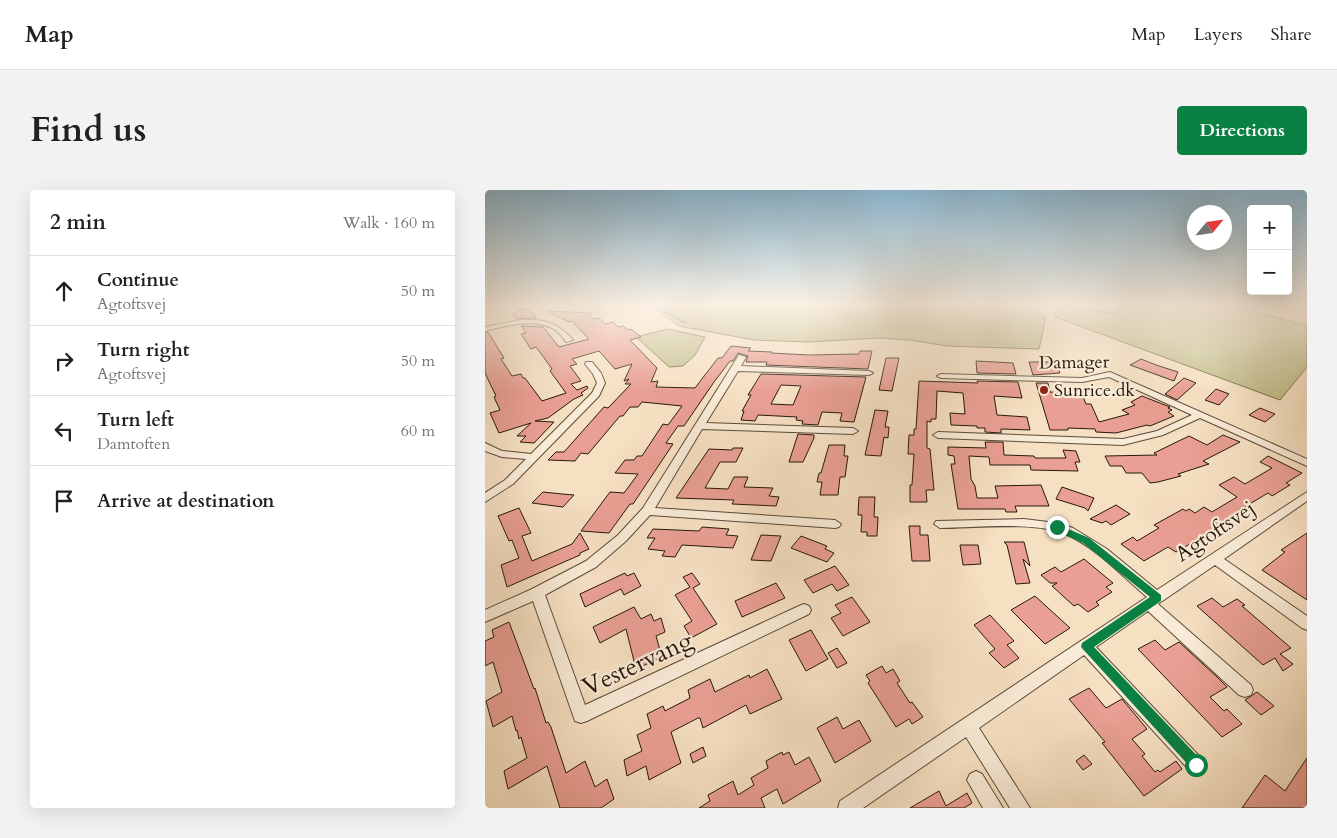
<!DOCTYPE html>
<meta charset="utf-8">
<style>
body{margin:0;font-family:Cardo,serif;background:#f2f2f2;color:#202124}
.controls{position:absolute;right:15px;top:15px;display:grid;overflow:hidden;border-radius:5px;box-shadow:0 5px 20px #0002}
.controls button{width:45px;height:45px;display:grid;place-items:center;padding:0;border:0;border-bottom:1px solid #e0e0e0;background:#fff;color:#202124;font:25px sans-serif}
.compass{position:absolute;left:702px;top:15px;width:45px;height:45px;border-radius:50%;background:#fff;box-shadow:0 5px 20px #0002;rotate:61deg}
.stop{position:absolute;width:15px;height:15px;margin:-11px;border:4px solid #0b8043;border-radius:50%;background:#fff}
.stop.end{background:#0b8043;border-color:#fff;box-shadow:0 1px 5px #0008}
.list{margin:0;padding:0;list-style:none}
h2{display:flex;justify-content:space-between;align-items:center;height:65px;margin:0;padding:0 20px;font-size:21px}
h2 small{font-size:16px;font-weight:400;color:#757577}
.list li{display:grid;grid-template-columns:32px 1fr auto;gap:15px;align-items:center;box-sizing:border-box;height:70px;padding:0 20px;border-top:1px solid #e0e0e0}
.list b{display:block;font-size:19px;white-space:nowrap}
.list p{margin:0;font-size:16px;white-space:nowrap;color:#757577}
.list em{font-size:16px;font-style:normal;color:#757577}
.icon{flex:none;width:28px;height:28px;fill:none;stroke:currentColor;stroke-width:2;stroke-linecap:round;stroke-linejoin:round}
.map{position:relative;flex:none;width:822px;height:618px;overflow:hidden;border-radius:5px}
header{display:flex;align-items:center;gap:30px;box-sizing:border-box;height:70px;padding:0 25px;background:#fff;border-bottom:1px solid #e0e0e0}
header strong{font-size:24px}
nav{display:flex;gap:28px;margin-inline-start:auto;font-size:18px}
.intro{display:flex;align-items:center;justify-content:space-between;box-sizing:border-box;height:120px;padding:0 30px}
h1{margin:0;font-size:35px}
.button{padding:12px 22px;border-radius:5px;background:#0b8043;color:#fff;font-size:18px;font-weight:700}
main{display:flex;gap:30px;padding:0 30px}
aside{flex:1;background:#fff;border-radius:5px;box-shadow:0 5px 20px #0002}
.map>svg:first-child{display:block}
.green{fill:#c4c08e;stroke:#766c4c}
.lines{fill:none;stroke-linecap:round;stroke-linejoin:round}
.stream{stroke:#6e7b71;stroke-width:2.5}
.building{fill:#e99f93;stroke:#27190b;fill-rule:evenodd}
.minor-casing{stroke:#5b4b39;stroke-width:2}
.minor{fill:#f9ebd7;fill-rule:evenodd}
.route{fill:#0b8043}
.poi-dot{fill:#8f2418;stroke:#f9ebd7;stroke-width:2}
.labels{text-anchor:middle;stroke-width:4.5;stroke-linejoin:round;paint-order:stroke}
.far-street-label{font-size:18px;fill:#27190b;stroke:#f9ebd7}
.far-poi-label{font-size:18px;fill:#27190b;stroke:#f9ebd7;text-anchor:start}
.street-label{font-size:21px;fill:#27190b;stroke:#f9ebd7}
.near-street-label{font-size:25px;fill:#27190b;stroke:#f9ebd7}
</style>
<header>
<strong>Map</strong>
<nav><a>Map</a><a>Layers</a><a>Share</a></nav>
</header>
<div class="intro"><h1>Find us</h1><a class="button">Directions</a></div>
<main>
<aside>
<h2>2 min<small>Walk · 160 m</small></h2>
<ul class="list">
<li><svg class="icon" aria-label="ahead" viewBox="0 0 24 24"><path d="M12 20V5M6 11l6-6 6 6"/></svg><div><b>Continue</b><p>Agtoftsvej</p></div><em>50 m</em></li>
<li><svg class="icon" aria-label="right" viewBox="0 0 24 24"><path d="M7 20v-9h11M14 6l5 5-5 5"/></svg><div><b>Turn right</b><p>Agtoftsvej</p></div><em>50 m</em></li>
<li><svg class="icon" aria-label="left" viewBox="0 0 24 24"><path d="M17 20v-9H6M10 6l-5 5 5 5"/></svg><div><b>Turn left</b><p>Damtoften</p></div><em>60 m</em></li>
<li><svg class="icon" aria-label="arrive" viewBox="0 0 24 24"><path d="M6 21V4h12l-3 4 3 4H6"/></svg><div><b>Arrive at destination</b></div></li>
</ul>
</aside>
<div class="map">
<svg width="822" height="618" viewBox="0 0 822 618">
<rect width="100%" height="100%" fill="#f6e0c2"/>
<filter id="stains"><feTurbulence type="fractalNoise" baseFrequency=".004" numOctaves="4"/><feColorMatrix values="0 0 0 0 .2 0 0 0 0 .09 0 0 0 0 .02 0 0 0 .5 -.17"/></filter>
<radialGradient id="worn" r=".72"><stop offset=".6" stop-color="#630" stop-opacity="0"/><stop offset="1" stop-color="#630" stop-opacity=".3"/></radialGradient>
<path class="green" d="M166,116H440L450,118L539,116L550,119L561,127L554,159L462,156L425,150L394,148L323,152L269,150L194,136Z
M572,116H748L737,120L741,121L756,117L792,128L822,135V177L795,210L570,127Z
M183,139L220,147L210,165L198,176L184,177L151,147Z"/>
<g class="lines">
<path class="stream" d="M170,116L201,133
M578,116L632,124L633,116"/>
</g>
<path class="building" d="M44,119L51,128L31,129L28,124L33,120Z
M62,121L107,123L104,125L108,129L114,128L120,134L128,132L133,137L138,136L143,140L146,139L156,147L145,150L172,178L166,192L173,191L171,197L210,198L233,168H237L246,156L266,158L263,161L287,162L286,163L324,165L374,164L375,161H387L383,179L281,175L282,172H261L263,166L253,163L248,171H245L229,192L199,236H193L181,253L188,254L148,314H145L124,343L96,341L125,302L139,303L153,284L130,283L140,270H149L152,266H157L178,234L183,235L197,216L157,212L153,217H145L138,226H135L103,264L96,263L90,271L63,270L71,262H79L119,217L123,218L146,194H140L144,189L139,191L147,174L130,179L114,161L87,169L92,174L85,176L96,191L86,194L92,200L102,196L103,198L96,203L98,205L89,209L63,228L50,231L69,232L49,253L35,252L41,246H32L46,233L14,243L5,223L15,220L9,207L11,206L0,183V143L3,142L19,168L16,169L27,186L36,184L38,188H40L57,211L81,203L65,181L67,179L57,165L51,157L46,159L36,144L41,143L36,136L58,137L74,157L104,149L87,131L84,132Z
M401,168H414L407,201L394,200Z
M656,169L671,175L693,182L689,191L645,175Z
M491,171L528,173L531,184L492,183Z
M544,172H571L575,183L548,185Z
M276,184L381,187L369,232L355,231L357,223L337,222L333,235L317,234L318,231L311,230L312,227L273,225L270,231L256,230L259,221H257L266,205H263ZM296,195L316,196L308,215L286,214Z
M699,188L711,193L692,210L680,204Z
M434,191L493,193L492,191L533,192L537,208L509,206L512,225L542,227L545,240L516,239V243L500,242V238H492V236L466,235L465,223L480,224L478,203L452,201L451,229H446V232L442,231V258L445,259L449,300H441L442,312H425V295H427L429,264H423L424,245H429V239H431Z
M551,193H563L565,202L597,204L601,214H606L614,232L644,224L637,220L650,215L646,212L657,206L685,217L683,218L687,220L683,222L689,226L665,236L662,235L631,243L611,242L610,239L583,238V240H565Z
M731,199L744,204L734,215L720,210Z
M775,218L790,224L780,232L764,225Z
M390,220L403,221L400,237H404L403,248L399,247L396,266L380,265Z
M313,244L329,245V248L318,272H304Z
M738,245L755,252L718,271L724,274L693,284L696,286L673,292L665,293L657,283H641L637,276H625L620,266L672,265L669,263L704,246L722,255Z
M500,252H518L519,265L549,266L550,268H581L578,260L591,261L595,272H590L593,281L546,280L545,275H505L504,267L484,266L486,289L490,296L492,308H513L510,296L556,295L564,316H530L532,322H521L520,319H473L466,274H470L469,266L463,265V257L501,258Z
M344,255H360L359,266H363L360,287H355L353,305H335L337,292H332L334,283H336Z
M248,258H258L251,272H235L220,298L243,299L249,287H263L259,297L288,298L284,306L294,307L291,316L247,314L249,310L191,308L224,259L247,260Z
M783,266L817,283L801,293L805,295L787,306L783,303L753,321L757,324L691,362L683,357L659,371L636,354L648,347L652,351L674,338L669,335L698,319L701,321L704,319L710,323L719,317L727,322L752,307L734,295L749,287L760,294L787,278L775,272Z
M577,297L609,308L603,321L600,318L571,309Z
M58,302L77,304L89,305L78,317L47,313Z
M374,307H390L389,327H393L392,346H382V342H376L377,325H373Z
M631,315L645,324L626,335L621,331L617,333L605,329Z
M34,318L46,343L37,346L47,371L87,354L95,343L104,359L95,363V365L22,397L16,375L34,368L27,350L24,351L13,326Z
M424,336H435V345H443L445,371H427Z
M217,337L244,339L241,345L253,346L248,358L197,355L190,367L177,366L180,361L163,359L170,348H162L168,339L214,341Z
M822,343V410L777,380L800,362L796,360Z
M276,345L296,346L286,371L266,370Z
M316,346L342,356L340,359L349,363L342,372L306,358Z
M519,352H539L545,376L538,369L545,393L531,394L522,355Z
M475,355H493L496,374L478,375Z
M599,369L628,393L621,397L627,402L611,412L614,415L603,422L593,414L589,416L567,396L572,393H565L556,385L570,377L576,382Z
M350,376L364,395L352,401L347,394L328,403L319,390Z
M140,383L142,386L149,383L156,396L139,405L136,399L100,417L95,404Z
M207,383L215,394L208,398L232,434L206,448L199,436L207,431L190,405L205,397L198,387Z
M291,393L300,408L257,427L250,411Z
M550,406L585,438L560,454L526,420Z
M367,407L385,432L358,446L346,428L356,423L350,415Z
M727,408L738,417L752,409L760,415L757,416L806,458L795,464L808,474L798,481L790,468L778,475L712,416Z
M149,417L156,429L166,424L169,431L176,428L180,442L171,446L177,467L151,479L141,439L115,453L108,437Z
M505,425L529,451L522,455L534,468L519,478L504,463L510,459L489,435Z
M24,432L49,499L50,498L61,533L63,532L66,537L81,583L100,571L110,597L122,589L129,609L116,618H75L62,576L23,599L19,581L42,568L36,547L34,549L32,540L31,541L27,526L8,537L1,511L17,502L8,472L0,476V451L9,447L7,440Z
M326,440L343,469L321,481L304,450Z
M670,450L680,460L694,452L731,486L742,497L725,507L739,521L742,519L757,534L737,547L653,459Z
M352,458L362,473L352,478L343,463Z
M397,476L401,483L408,479L415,491L412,493L425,513L427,512L438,527L427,534L424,529L411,537L383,493L385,491L381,485Z
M282,479L297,509L265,524L261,515L218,538L215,528H213L186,542L196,573L164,590L161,576L142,586L139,570L157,561L152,545L166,538L162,524L178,516L180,521L205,508L203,500L225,489L230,502L264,485L265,488Z
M604,498L621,518L637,509L662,539L647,549L660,564L657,566L670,582L673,580L675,582L691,571L697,579L659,606L617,553L620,552L584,509Z
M772,502L789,516L776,525L760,510Z
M352,527L358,539L374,530L386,551L350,573L332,538Z
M218,557L221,566L208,573L205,564Z
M297,562L298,565L304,562L310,575L324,567L336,591L298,614L292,599L276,608L280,618H214L225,611L223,605L248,591L253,605L269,595L266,588L283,578L281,571Z
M599,565L607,574L598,580L591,571Z
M822,568V618H757L780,585L800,601Z
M454,601L461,616L482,603L487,613L479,618H425Z"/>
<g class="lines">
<g class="minor-casing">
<path id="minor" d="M35,130C59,129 72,132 88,150L81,152C78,148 75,143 70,140C51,127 20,136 0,141V137Z
M254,165L261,167L256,176L384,181L388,183L384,185L253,181L221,233L368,238L373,241L368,244L217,239L170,318L350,330L356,334L354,337L350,338L165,325L141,351L111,377L60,405L100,515L314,416L319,414L324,416L326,420L324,424L102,531L96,533L90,531L48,411L0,432V420L47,399L101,371L133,345L158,318Z
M101,172H107L116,183L120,193L114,206L28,294L0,312V303L20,290L41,269L17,267L0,261V253L17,261L46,264L107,203L112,193L108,184L100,174Z
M625,182L822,269V276L715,228L678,245L638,255L453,248L448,245L453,242L638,249L672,241L707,225L624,187L597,192L456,188L452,186L456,184L597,188Z
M822,302V311L739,369L822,426V440L817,438L730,375L673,414L766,495L768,500L766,505L760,507L754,505L663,421L611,457L717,569L720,575L717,581L711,584L705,581L599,465L494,538L545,618H525L481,547L378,618H353L355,611L662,407C637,386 611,357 580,344C549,331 490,338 455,338L449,334L451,331L539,329L571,333L588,338L622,359L672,400Z
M491,581L497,584L518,618H498L482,590L485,584Z"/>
</g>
<use href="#minor" class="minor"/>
</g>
<linearGradient id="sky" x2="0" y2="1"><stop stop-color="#8ab8d4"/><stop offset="0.57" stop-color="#fbf1e4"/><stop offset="1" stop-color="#fbf1e4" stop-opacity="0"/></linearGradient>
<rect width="822" height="202" fill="url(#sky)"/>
<path class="route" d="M572,334L604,348L676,405V411L609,457L716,570L718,575L716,579L711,581L707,579L596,457L597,453L665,407L598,353L569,340L567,337Z"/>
<circle class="poi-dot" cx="559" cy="200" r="5"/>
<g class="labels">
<g class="far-street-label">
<text transform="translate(589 172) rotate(-1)" y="6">Damager</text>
</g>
<g class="far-poi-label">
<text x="569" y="206">Sunrice.dk</text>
</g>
<g class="street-label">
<text transform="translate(730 341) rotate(-34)" y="7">Agtoftsvej</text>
</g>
<g class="near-street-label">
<text transform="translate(152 473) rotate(-25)" y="9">Vestervang</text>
</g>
</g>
<rect width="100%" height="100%" filter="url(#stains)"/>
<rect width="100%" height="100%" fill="url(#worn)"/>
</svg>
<div class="controls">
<button>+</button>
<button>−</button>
</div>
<svg class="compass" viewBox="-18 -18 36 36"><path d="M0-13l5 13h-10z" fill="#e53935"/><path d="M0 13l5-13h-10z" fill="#757577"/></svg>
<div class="stop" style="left:711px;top:575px"></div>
<div class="stop end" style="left:572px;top:337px"></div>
</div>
</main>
